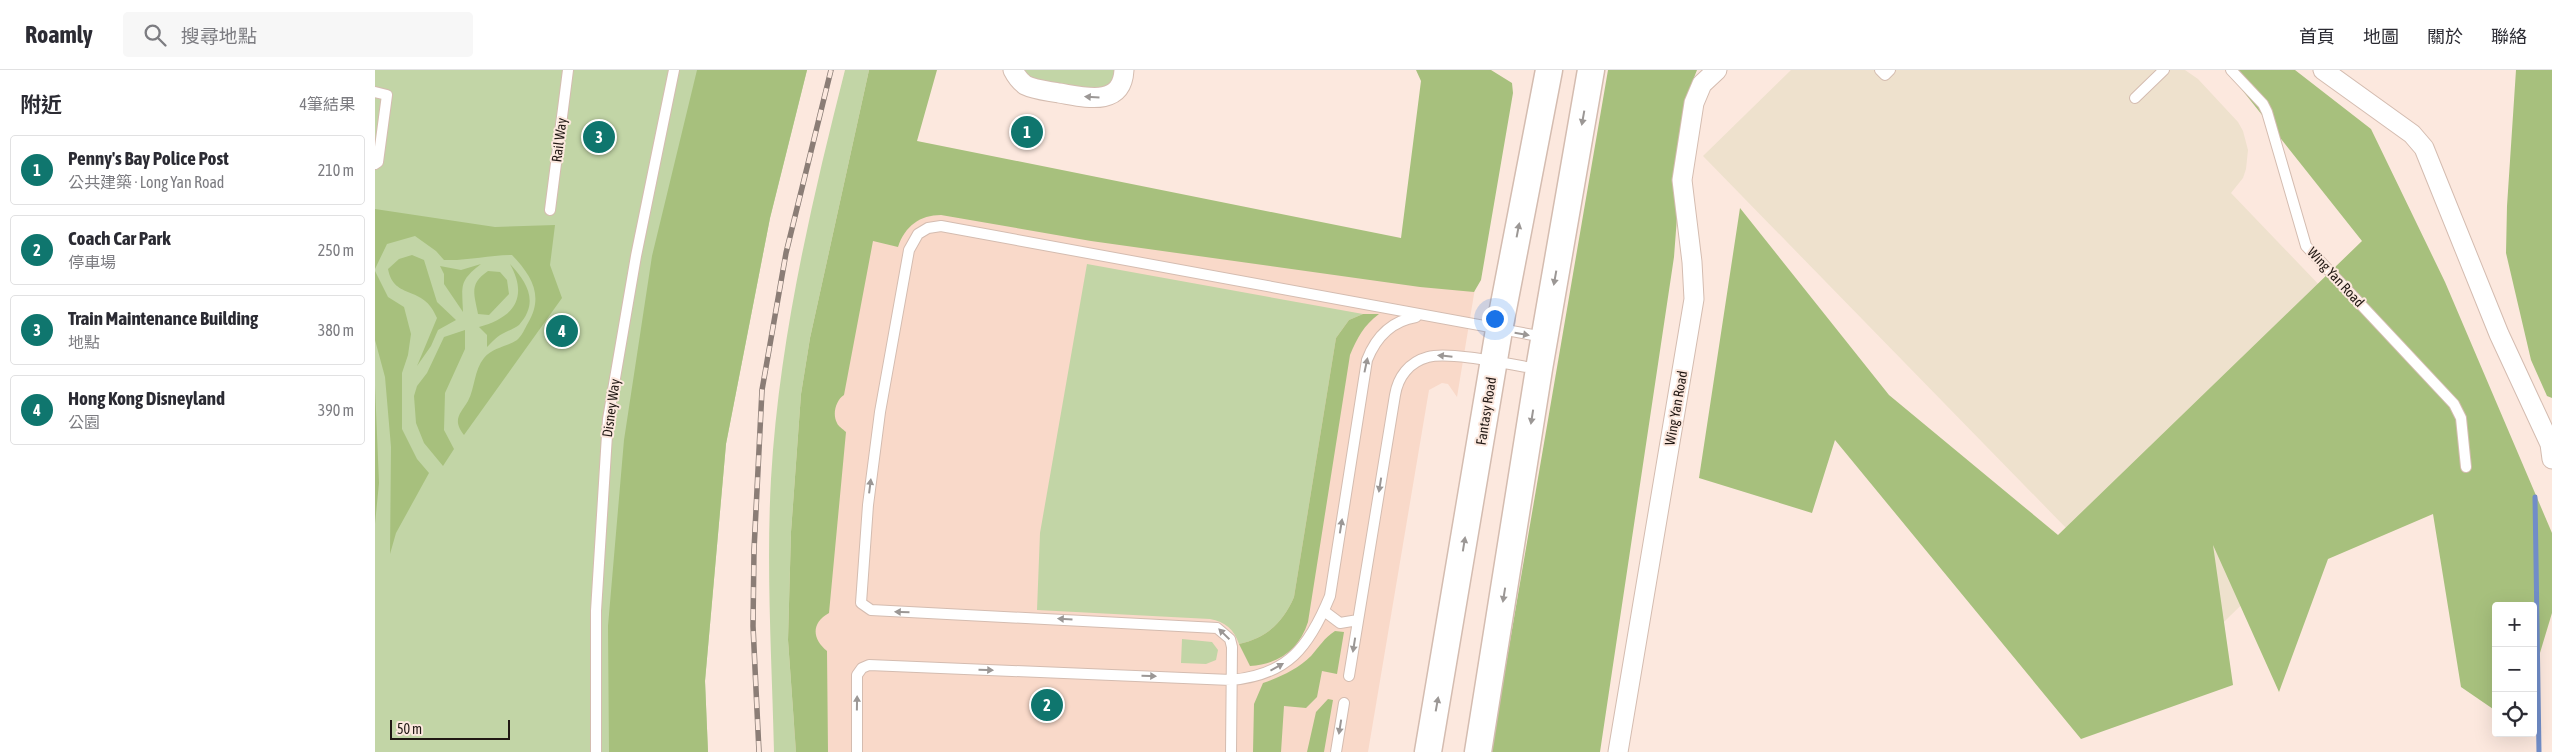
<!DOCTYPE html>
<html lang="zh-TW">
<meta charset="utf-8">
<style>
body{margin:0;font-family:"Asap Condensed","Noto Sans TC",sans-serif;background:#f7f7f7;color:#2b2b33}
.controls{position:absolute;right:15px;bottom:15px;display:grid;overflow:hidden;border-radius:5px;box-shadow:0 5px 20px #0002}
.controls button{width:45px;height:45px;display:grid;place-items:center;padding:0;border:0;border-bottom:1px solid #e1e1e2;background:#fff;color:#2b2b33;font:25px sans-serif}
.scale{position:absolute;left:15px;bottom:12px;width:120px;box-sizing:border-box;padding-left:5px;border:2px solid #211814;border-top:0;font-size:14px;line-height:18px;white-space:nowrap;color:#211814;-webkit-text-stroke:4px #fce8de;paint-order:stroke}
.you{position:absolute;left:1119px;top:248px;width:18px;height:18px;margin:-12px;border:4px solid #fff;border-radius:50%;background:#1a73e8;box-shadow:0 0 0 8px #1a73e833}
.badge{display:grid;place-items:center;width:32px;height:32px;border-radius:50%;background:#0f766e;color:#fff;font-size:16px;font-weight:700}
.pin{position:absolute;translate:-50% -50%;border:2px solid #fff;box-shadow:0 1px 5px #0006}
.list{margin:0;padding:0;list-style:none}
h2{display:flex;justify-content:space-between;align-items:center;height:65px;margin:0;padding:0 20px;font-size:21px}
h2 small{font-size:16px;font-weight:400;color:#7c7c81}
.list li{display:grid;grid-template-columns:32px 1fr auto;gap:15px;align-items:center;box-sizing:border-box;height:70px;margin:0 10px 10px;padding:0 10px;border:1px solid #e1e1e2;border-radius:5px}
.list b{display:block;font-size:19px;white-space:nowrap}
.list p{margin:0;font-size:16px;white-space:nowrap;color:#7c7c81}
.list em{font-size:16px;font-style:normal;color:#7c7c81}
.icon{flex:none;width:28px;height:28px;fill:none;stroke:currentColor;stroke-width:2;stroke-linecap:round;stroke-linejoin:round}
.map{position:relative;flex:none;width:2177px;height:682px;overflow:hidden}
header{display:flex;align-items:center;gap:30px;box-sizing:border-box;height:70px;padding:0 25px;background:#fff;border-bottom:1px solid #e1e1e2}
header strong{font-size:24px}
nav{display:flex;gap:28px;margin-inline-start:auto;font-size:18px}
.search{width:350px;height:45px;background:#f7f7f7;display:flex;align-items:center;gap:12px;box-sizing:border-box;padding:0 18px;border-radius:5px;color:#7c7c81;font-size:19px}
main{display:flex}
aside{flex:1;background:#fff}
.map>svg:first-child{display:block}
.built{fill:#f9d9c9}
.industrial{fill:#eee1cd}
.green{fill:#c2d5a6}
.forest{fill:#a7c07d}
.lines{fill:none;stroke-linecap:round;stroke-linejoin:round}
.stream{stroke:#718dc8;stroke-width:5}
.service-casing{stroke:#d4bcb0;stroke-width:12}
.minor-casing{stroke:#d4bcb0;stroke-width:21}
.secondary-casing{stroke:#d4bcb0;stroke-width:29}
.service{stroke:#fff;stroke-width:10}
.minor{stroke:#fff;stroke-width:19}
.secondary{stroke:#fff;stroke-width:26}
.rail-casing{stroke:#8b7d76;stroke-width:5.5}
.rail{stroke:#fce8de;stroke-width:4;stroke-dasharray:11;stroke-linecap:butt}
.oneway{fill:#9b9795}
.labels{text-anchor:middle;stroke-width:4;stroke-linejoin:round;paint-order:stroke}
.street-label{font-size:14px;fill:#211814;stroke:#fce8de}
</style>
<header>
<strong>Roamly</strong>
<div class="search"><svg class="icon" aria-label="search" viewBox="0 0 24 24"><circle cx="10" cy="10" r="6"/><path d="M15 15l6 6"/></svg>搜尋地點</div>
<nav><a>首頁</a><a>地圖</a><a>關於</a><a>聯絡</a></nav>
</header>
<main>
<aside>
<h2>附近<small>4筆結果</small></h2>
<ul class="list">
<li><span class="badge">1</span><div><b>Penny's Bay Police Post</b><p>公共建築 · Long Yan Road</p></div><em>210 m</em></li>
<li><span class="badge">2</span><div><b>Coach Car Park</b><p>停車場</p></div><em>250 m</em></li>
<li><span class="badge">3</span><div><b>Train Maintenance Building</b><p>地點</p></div><em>380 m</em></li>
<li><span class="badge">4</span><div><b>Hong Kong Disneyland</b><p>公園</p></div><em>390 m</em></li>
</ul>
</aside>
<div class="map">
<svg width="2177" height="682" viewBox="0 0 2177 682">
<rect width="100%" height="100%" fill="#fce8de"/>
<path class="built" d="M480,109L1102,206L1082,327L1073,314L1067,313L1054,320L993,682H416Z"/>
<path class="industrial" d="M1416,0H1810L1823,9L1863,52L1868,61L1873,80L1871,99L1868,108L1856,123L2067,343L2009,396L1815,585L1328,86Z"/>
<path class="green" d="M0,0H432L395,148L351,374L330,611L333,682H0Z
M470,0H494L435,268L426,324L416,462L413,570L421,682H399C397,591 391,501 396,409C404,271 436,134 470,0Z
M642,0H743L732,20L659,13Z
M712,194L988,244L974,250L961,268L919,527C908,553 891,568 864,574C859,559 850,552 835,549L662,540L665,463Z
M807,569L837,572L843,580L841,590L831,594L806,593Z"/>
<path class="forest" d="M322,0H432L395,148L351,374L330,611L333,682H234L233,556L249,370L277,186Z
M494,0H562L542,71L1026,168L1046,11L1041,0H1116L1137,13L1138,23L1106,210L1099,222L1045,217L716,171L566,145C545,145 530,156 523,177L498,171L469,325C461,330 457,344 462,353C463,356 468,359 471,362L454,543C436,553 437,569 452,581L453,682H421L413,570L416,462L426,324L435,268Z
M1233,0H1322L1311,28L1299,187L1225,682H1116Z
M1856,0H1920L1996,59L2070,212L2177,463V543L2158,606V536H2121V641L2086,617L2058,444L1953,489L1904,622L1838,475L1858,615L1706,669L1460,370L1437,443L1324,408L1365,138L1514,325L1683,465L1987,171L1868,21Z
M2141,0H2177V328L2172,326L2156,290L2131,183L2132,136Z
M0,139L120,157L180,155L175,195L187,228L89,365C77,350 85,344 93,331C100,318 99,300 109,288C118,277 132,277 142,270C147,266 150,258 153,253C169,226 157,206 137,185C114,185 92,191 69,190L61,181L40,166L12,174L0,199Z
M37,185L49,190L62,232L81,250L63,260L56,276L42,296L62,248C49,214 19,231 13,199L24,189Z
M106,194C84,211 87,215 88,242L69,214V204L65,196L86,200Z
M135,194C153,213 164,233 144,255C139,259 132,261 127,264C121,267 116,273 112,277V265L104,257C138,248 154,228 135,194Z
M0,201L13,227L29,237L36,264L33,285L27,303V359L42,389L54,403L21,463L15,484L16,377L10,307L0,270Z
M113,201L125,202L132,210L134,224L114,245L103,244C99,223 94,214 113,201Z
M988,244H1004C989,255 982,268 975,285L933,552C924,580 904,594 875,596L864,574C891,568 908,553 919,527L961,268L974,250Z
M90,260V279L70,323L69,360L79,379L68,396L49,373L41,353L39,326L42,316L52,303L69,267Z
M0,316L4,413L0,454Z
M960,561L969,562L962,604L947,601L942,627L931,638L909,636L906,682H878L879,634L888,613C905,607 923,599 936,586C945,576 949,568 960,561Z
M953,629L958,630L949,682H932L941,642Z"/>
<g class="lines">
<path class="stream" d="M2160,427L2164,682"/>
<g class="service-casing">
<path id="service" d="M1505,0L1510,5L1515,0
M1856,0L1888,34L1892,42L1931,176L2079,334L2086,348L2091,397
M0,22L12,25L3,92L0,94
M1760,28L1789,0
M175,140L193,0
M949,541L965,553L983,550
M974,606L1020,325C1023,307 1034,292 1053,287C1075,281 1138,295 1163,299
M221,682V541L233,349L261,186L299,0
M482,682V605L487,598L494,595L856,610C913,605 934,577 955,526L992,290C1001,267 1016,251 1041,247
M856,682L857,577L855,569L842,558L496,540L486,533L493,435L505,342L534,180L543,164L553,158L566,156L1169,267
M961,682L969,633"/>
</g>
<g class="minor-casing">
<path id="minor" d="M638,0C641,6 645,11 650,15C660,20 674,21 684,23C709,27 747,38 749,0
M1948,0L2037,64L2049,78L2124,264L2175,374L2177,389
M1243,682L1319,229L1317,192L1307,110L1319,33L1327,14L1342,0"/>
</g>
<g class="secondary-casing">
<path id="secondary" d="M1053,682L1124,260L1174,0
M1103,682L1164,299L1216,0"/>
</g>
<use href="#service" class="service"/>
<use href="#minor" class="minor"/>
<use href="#secondary" class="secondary"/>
<g class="rail-casing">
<path id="rail" d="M384,682L378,556L379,480L387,320L411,183L456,0"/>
</g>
<use href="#rail" class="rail"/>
</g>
<defs><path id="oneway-solid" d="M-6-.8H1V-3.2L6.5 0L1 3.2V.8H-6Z" transform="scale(1.25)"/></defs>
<g class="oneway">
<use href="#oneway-solid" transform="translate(717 27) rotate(-176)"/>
<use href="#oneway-solid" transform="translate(1208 48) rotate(100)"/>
<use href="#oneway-solid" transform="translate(1143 160) rotate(-79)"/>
<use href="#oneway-solid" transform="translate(1180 208) rotate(100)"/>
<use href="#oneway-solid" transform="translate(1147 264) rotate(10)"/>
<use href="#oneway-solid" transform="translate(1070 286) rotate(-174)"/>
<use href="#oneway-solid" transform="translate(991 295) rotate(-78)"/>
<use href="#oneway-solid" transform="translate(1157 347) rotate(99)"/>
<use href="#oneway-solid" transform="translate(1005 415) rotate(99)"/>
<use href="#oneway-solid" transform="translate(495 416) rotate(-83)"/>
<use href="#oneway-solid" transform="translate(966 456) rotate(-81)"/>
<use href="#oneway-solid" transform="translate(1089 474) rotate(-81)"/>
<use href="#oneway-solid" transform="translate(1129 525) rotate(99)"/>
<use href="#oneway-solid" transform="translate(527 542) rotate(-178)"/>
<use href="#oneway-solid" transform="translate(690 549) rotate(-177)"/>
<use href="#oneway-solid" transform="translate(849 564) rotate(-136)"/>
<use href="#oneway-solid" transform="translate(979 575) rotate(99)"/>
<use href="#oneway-solid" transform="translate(902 597) rotate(-29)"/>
<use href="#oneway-solid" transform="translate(611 600) rotate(2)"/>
<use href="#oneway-solid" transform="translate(774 606) rotate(2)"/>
<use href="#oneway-solid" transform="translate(482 633) rotate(-89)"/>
<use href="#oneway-solid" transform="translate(1062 634) rotate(-80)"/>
<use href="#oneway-solid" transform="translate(965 657) rotate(99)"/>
</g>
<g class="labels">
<g class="street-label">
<text transform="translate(184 70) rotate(-83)" y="5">Rail Way</text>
<text transform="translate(1961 207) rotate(47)" y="5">Wing Yan Road</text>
<text transform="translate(236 338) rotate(-82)" y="5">Disney Way</text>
<text transform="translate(1301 338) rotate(-80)" y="5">Wing Yan Road</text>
<text transform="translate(1111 341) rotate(-81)" y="5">Fantasy Road</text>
</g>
</g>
</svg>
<div class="controls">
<button>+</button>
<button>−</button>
<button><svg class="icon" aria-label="locate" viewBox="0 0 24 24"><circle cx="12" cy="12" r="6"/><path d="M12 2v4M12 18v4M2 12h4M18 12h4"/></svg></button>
</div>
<div class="scale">50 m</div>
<div class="you"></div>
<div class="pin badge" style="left:652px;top:62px">1</div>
<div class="pin badge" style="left:672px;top:635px">2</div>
<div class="pin badge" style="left:224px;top:67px">3</div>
<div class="pin badge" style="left:187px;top:261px">4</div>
</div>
</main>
